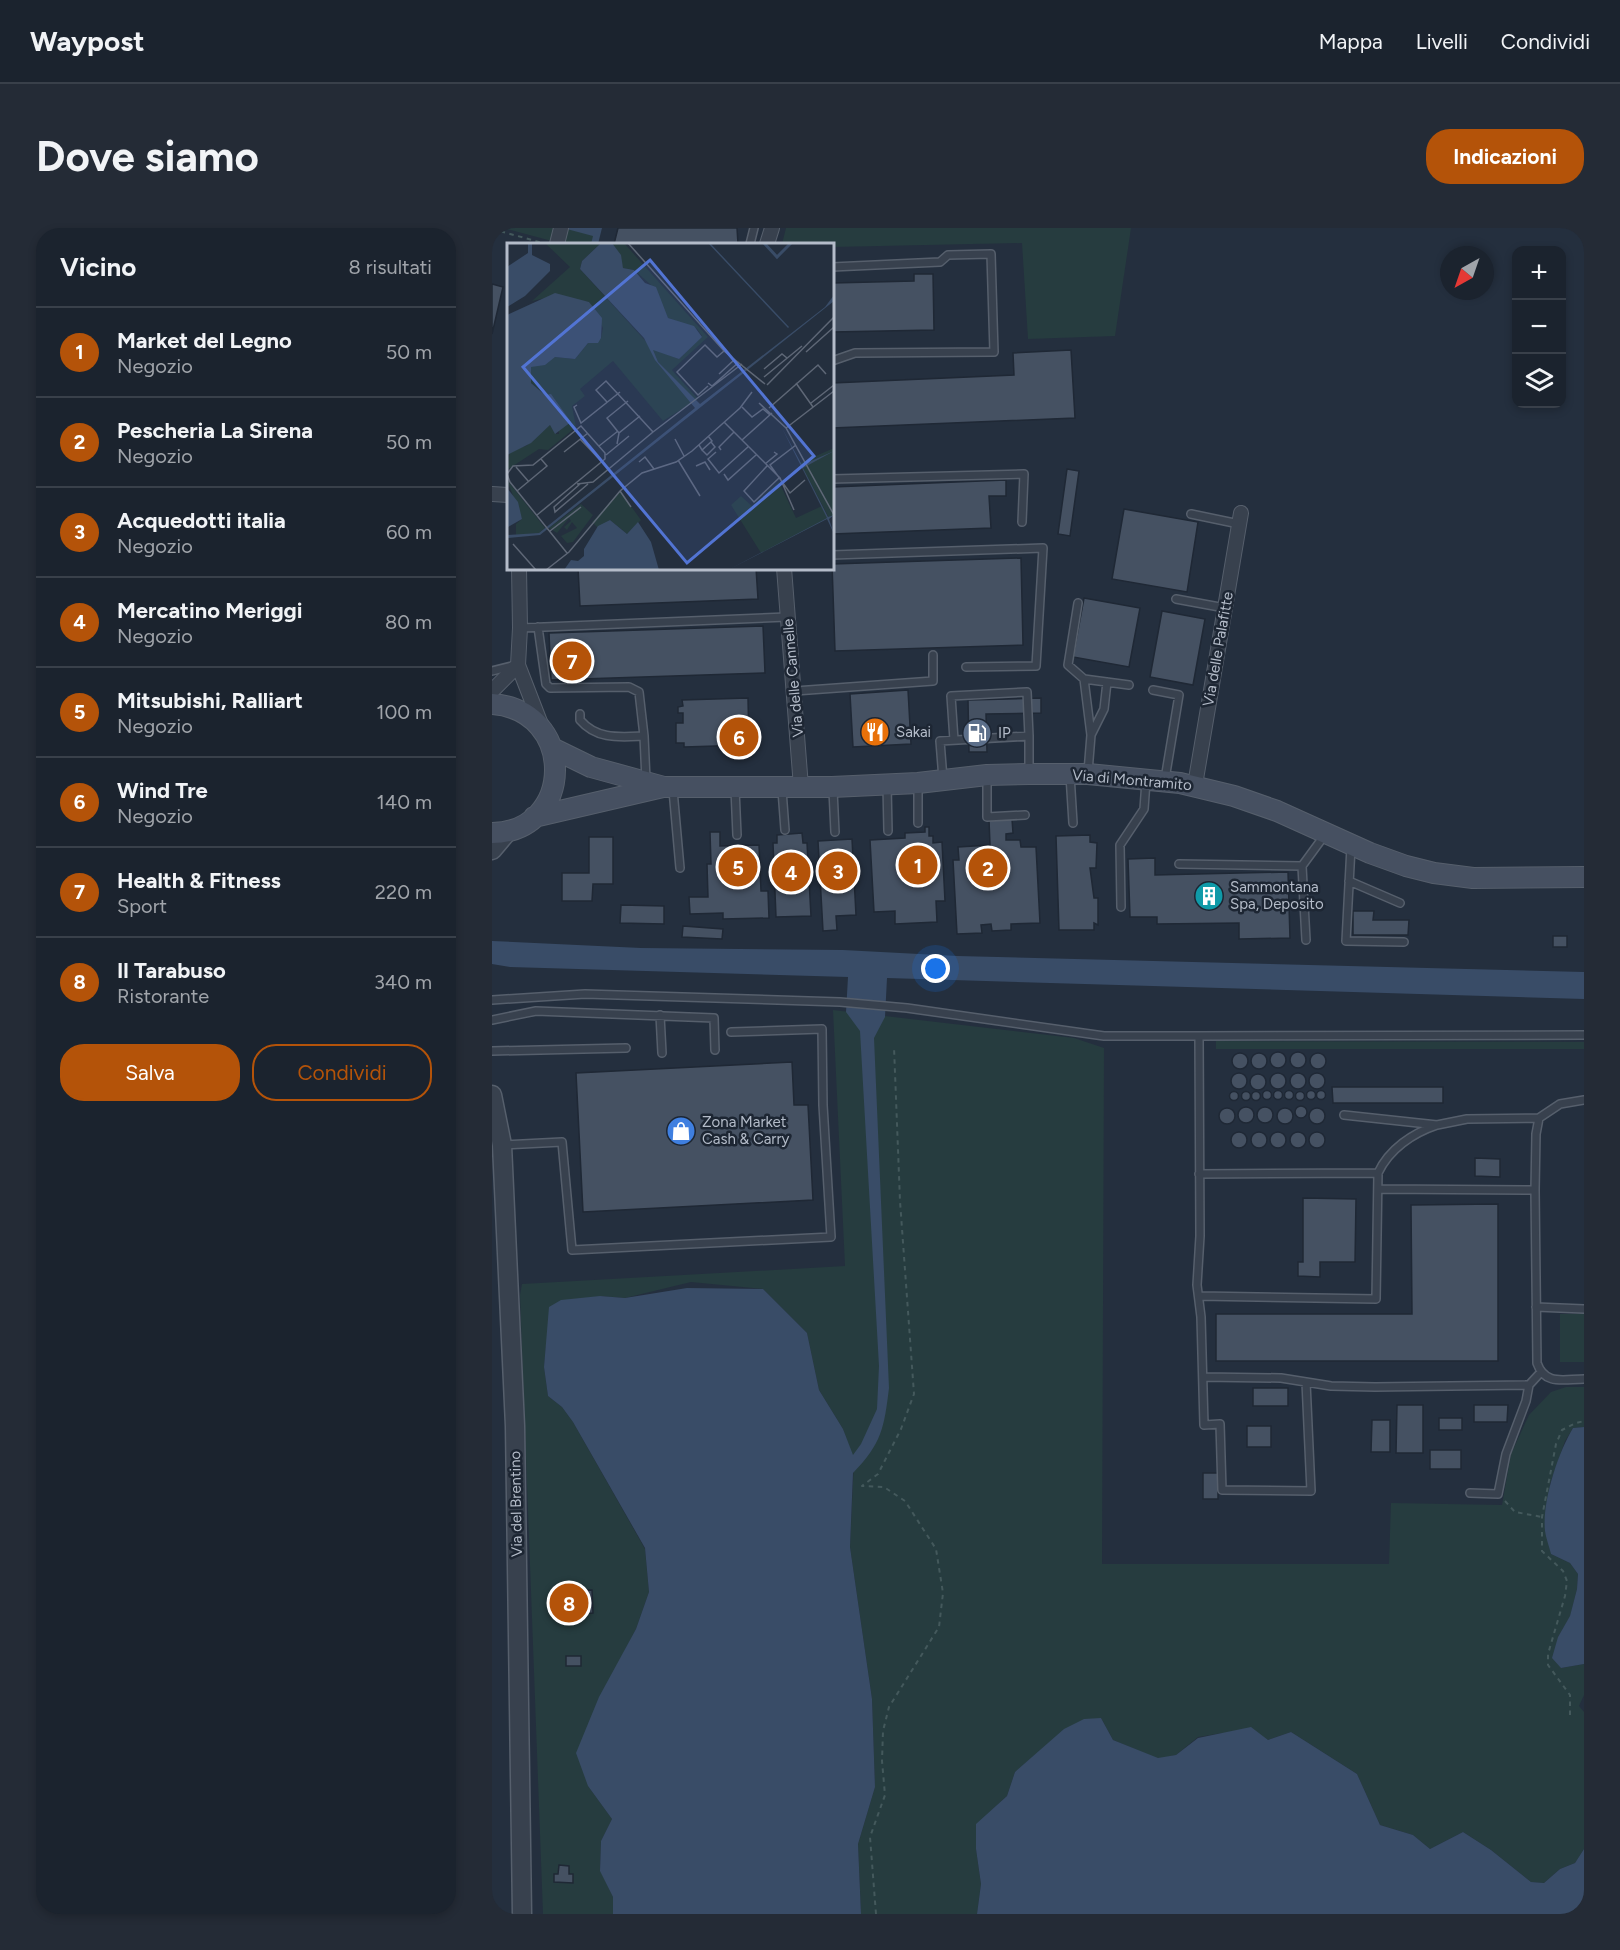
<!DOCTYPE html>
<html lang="it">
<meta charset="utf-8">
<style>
body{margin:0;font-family:Figtree,sans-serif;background:#242b36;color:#f1f3f6}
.controls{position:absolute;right:18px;top:18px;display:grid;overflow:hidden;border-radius:12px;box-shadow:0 3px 9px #0003}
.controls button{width:54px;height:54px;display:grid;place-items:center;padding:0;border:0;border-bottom:2px solid #39404a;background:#1b232e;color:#f1f3f6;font:30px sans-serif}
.compass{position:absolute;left:948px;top:18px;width:54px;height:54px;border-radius:50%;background:#1b232e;box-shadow:0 3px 9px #0003;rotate:220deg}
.you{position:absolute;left:444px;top:741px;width:21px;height:21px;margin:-15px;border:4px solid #fff;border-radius:50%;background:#1a73e8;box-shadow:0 0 0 9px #1a73e833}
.badge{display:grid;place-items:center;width:39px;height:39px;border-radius:50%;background:#b45309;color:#fff;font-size:20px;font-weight:700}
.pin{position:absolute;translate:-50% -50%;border:3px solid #fff;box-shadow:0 2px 6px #0006}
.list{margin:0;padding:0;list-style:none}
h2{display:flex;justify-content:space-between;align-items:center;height:78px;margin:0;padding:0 24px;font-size:26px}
h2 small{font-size:20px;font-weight:400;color:#a0a4aa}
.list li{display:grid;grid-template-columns:39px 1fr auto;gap:18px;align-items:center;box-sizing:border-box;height:90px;padding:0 24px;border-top:2px solid #39404a}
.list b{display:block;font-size:22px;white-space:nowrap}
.list p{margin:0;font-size:20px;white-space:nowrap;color:#a0a4aa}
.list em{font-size:20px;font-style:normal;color:#a0a4aa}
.actions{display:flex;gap:12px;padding:18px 24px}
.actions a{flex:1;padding:14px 0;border:2px solid #b45309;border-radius:24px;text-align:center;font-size:21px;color:#b45309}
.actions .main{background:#b45309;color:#fff}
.icon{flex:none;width:33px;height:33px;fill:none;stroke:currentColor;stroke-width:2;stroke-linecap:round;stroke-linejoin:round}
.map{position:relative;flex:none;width:1092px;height:1686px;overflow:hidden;border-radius:24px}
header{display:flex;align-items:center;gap:36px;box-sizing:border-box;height:84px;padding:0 30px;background:#1b232e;border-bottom:2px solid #39404a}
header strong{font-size:28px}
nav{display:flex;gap:33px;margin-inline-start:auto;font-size:21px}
.intro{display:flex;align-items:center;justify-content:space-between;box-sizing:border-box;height:144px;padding:0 36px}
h1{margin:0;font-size:42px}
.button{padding:15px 27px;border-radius:24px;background:#b45309;color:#fff;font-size:21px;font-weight:700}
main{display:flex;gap:36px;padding:0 36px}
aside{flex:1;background:#1b232e;border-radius:24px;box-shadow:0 3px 9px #0003}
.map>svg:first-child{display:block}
.green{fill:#263c3f}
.water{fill:#394c67}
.building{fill:#455162;stroke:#1f2835;stroke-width:1.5}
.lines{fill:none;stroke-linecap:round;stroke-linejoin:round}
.service-casing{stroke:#565f6c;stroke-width:10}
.minor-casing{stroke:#565f6c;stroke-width:16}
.tertiary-casing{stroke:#565f6c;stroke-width:21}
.secondary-casing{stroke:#565f6c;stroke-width:22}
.path{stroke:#44595c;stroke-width:2;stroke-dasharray:4.5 4.5;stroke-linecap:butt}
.service{stroke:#38414e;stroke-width:7}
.minor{stroke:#38414e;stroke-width:14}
.tertiary{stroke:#38414e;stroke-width:18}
.secondary{stroke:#465061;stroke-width:20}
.labels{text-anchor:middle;stroke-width:5;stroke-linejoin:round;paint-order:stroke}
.street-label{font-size:15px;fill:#b4bcc9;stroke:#1d2633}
.poi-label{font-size:15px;fill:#b4bcc9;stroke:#1d2633;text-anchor:start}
.inset-river{fill:none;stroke:#394c67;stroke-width:3}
.inset-road{fill:none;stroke:#5e6776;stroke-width:1.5}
.view{fill:#5274d3;fill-opacity:0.15;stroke:#5274d3;stroke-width:3}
.inset-edge{fill:none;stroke:#b4bcc9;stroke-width:3}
</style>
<header>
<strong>Waypost</strong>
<nav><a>Mappa</a><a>Livelli</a><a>Condividi</a></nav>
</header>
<div class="intro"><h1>Dove siamo</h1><a class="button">Indicazioni</a></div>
<main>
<aside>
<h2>Vicino<small>8 risultati</small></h2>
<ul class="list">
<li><span class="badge">1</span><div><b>Market del Legno</b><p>Negozio</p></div><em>50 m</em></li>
<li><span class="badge">2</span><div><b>Pescheria La Sirena</b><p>Negozio</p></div><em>50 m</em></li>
<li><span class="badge">3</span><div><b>Acquedotti italia</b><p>Negozio</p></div><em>60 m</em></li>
<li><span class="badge">4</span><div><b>Mercatino Meriggi</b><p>Negozio</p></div><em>80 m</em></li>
<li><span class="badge">5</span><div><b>Mitsubishi, Ralliart</b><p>Negozio</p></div><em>100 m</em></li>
<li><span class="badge">6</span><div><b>Wind Tre</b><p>Negozio</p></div><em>140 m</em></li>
<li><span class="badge">7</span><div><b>Health &amp; Fitness</b><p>Sport</p></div><em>220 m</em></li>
<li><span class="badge">8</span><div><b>Il Tarabuso</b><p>Ristorante</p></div><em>340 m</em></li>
</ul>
<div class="actions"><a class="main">Salva</a><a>Condividi</a></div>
</aside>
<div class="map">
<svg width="1092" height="1686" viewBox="0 0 1092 1686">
<rect width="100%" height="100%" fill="#242f3e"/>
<path class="green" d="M11,0H106L102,16H71Z
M294,0H639L623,108L536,111L530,15L341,19L340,16H290Z
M341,782L582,810L612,820L610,1336H897L899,1275L1010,1277L1019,1226L1037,1187L1059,1164L1074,1159H1092V1199L1081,1200L1073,1213L1058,1256L1059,1326L1078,1335L1086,1346L1085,1361L1078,1389L1066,1409L1069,1440L1092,1436V1467L1087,1478L1092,1484V1621L1083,1635L1068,1641L1052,1655L1039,1654L999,1622L971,1604L938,1621L921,1607L888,1597L865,1546L799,1504L776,1512L730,1505L706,1509L684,1527L666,1531L621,1512L609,1490L542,1528L523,1544L515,1568L485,1596L484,1621L489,1656L485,1686H369L366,1616L383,1559L380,1471L358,1319L362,1233L351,1201L327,1162L315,1105L271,1061L199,1054L133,1070L108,1068L54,1118L52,1139L56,1168L70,1179L81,1194L153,1321L157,1364L144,1401L129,1430L96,1558L120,1591L109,1613L108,1642L121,1669V1686H51L28,1067L30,1056L353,1038Z
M724,813L1092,814V821H724Z
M1068,1086H1092V1134H1068Z"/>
<path class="water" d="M71,0H110L106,16H99L101,8Z
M0,713L149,720L351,722L465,728L1092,744V771L395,750L393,789L382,810L397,1160C392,1200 390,1215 361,1245L358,1319L380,1471L383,1559L366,1616L369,1686H121V1669L108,1643L109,1613L120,1591L96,1558L84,1525L107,1469L144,1401L157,1364L153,1320L81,1194L70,1179L56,1168L52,1139L57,1079L69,1072L108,1068L133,1070L195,1060L271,1061L315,1105L327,1162L351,1201L361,1227L369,1216L385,1181L387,1138L368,803L354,784L356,749L18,739L0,736Z
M1092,1199V1436L1069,1440L1060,1430L1066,1409L1078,1388L1085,1361L1086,1346L1078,1335L1059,1326C1057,1318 1054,1310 1053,1303C1050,1273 1066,1225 1081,1200Z
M609,1490L621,1512L666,1530L684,1527L706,1510L759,1499L776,1512L799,1504L865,1546L888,1597L921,1607L938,1621L971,1604L999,1622L1039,1654L1052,1655L1068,1641L1083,1635L1092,1621V1686H485L489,1656L484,1621V1596L515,1568L523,1544L572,1501L592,1491Z"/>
<path class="building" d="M126,0H245L246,16H122Z
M422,46H441L442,102L340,104V55L422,53Z
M0,56L11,59L0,106Z
M579,122L583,190L340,200V155L522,147L521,125Z
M575,241L587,243L578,308L566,306Z
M514,252V268H497L499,300L340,306V259Z
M632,281L706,294L695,364L620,351Z
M529,330L531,417L343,423L340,336Z
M86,340H264L266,371L88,378Z
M592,370L648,380L637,439L581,429Z
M670,383L713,391L701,457L658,449Z
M271,398L273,445L59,452L57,405Z
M416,462L419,516L361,519L358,466Z
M256,470L257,517L192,519V515H184V495H191V485H186V479L191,478L190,472Z
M549,470V485L494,486L495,524H477L476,472Z
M520,591L521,605L514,606V612H528L529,619H544L548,695L519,696V702L500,703L499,696L489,697L490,705L465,706L461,632H467L466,619L498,617L497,592Z
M433,599H437V608H441V615L450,614L453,673H444L445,694L403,696V683L382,684L378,612L413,610V605L433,604Z
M218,604H228V618L267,617L269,663H276L277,690L231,691V685L198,686L197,669H216L215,636H219Z
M310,605L311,615H315L319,688L284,689L281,615H285V607Z
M598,607V614L605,615L604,640H598L602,670H606V697L602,695V702H567L564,608Z
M97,609H121V656H101L100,673H70V645H97Z
M360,611L364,687L344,688L345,702L331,703L326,613Z
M663,630V647L796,644L798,710L747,711V695L665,696V689H638L636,631Z
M129,677L172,678V696L128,695Z
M861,683H882L881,692H917L916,707H861Z
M191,698L231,701L230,711L190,709Z
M1061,708H1075V719H1061Z
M798 832a8 8 0 1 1 16 0a8 8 0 1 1-16 0Z
M778 832a8 8 0 1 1 16 0a8 8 0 1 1-16 0Z
M818 833a8 8 0 1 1 16 0a8 8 0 1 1-16 0Z
M740 833a8 8 0 1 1 16 0a8 8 0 1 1-16 0Z
M759 833a8 8 0 1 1 16 0a8 8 0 1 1-16 0Z
M300,834L302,877H316L321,972L91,984L84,845Z
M778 853a8 8 0 1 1 16 0a8 8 0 1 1-16 0Z
M739 853a8 8 0 1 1 16 0a8 8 0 1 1-16 0Z
M798 853a8 8 0 1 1 16 0a8 8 0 1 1-16 0Z
M817 853a8 8 0 1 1 16 0a8 8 0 1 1-16 0Z
M758 854a8 8 0 1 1 16 0a8 8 0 1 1-16 0Z
M840,859H951V875H841Z
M781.5 867a4.5 4.5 0 1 1 9 0a4.5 4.5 0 1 1-9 0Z
M792.5 867a4.5 4.5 0 1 1 9 0a4.5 4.5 0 1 1-9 0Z
M770.5 867a4.5 4.5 0 1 1 9 0a4.5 4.5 0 1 1-9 0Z
M824.5 867a4.5 4.5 0 1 1 9 0a4.5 4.5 0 1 1-9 0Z
M814.5 867a4.5 4.5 0 1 1 9 0a4.5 4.5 0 1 1-9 0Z
M803.5 868a4.5 4.5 0 1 1 9 0a4.5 4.5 0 1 1-9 0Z
M759.5 868a4.5 4.5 0 1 1 9 0a4.5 4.5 0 1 1-9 0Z
M737.5 868a4.5 4.5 0 1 1 9 0a4.5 4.5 0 1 1-9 0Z
M749.5 868a4.5 4.5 0 1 1 9 0a4.5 4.5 0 1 1-9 0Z
M803 884a6 6 0 1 1 12 0a6 6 0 1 1-12 0Z
M765 887a8 8 0 1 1 16 0a8 8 0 1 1-16 0Z
M746 887a8 8 0 1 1 16 0a8 8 0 1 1-16 0Z
M817 888a8 8 0 1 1 16 0a8 8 0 1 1-16 0Z
M785 888a8 8 0 1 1 16 0a8 8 0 1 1-16 0Z
M727 888a8 8 0 1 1 16 0a8 8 0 1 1-16 0Z
M817 912a8 8 0 1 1 16 0a8 8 0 1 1-16 0Z
M759 912a8 8 0 1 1 16 0a8 8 0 1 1-16 0Z
M798 912a8 8 0 1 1 16 0a8 8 0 1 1-16 0Z
M739 912a8 8 0 1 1 16 0a8 8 0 1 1-16 0Z
M778 912a8 8 0 1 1 16 0a8 8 0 1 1-16 0Z
M983,930L1008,931V949L983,948Z
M811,970L864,971L863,1034H828V1049L806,1048V1034H811Z
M1006,976V1133H724V1086H920L919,977Z
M761,1160H796V1178H761Z
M905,1177H931V1225H904Z
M982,1177H1016L1015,1194H982Z
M947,1190H970V1202H947Z
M880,1192H898V1224H879Z
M755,1198H779V1219H755Z
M938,1222H969V1241H938Z
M711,1245H726V1271H711Z
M100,1362L101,1385L64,1386L63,1363Z
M74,1428H89V1438H74Z
M67,1637L77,1638V1646H81V1655L62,1654V1646H66Z"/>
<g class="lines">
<g class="service-casing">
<path id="service" d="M258,16L262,0
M340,39L448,34L456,27L499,26L502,124L363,125L340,133
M340,251L532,246L530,294
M699,286L747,296
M340,327L551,320L544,438L474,439
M684,371L733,380
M586,375L576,437L592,451L637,457
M46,399L54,456L58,460L137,459L147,464L152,508L154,552
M28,400L295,389
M0,443L20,438
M592,451L599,507
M661,462L687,467L673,551
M303,463L441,453V427
M88,486V492C105,512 128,509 152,508
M462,512L459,468L535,464L537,508
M596,544L599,507L612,481L615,454
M578,547L581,595
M495,549V589L533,587
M451,551L448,513L537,508V543
M426,556V595
M395,557L396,603
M243,561L245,607
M181,562L188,640
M290,562L293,602
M341,562L343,604
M859,619L854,713L912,714
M687,636L810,638
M857,653L908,675
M629,679L628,617L652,581L654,553
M814,712L810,638L832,608
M0,772L93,766L348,774L415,780L612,808H707
M168,787L170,825
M0,792L44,783L222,790L223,822
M0,823L134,820
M1092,872L1068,876L1047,890L1044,906L1043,962L1045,1135C1053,1158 1072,1151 1092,1151
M852,887L945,897L975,891L1047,890
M12,917L70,914L80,1022L339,1009L331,877L330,801L239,804
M707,946L886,945
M886,961L1043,962
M707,1068L884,1071L886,945C897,921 921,905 945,897
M1044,1079L1092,1081
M711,1149L789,1150L839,1158L883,1159L1037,1157L1034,1173L1014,1226L1006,1266L978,1265
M814,1154L819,1263L730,1262L728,1196L712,1197L709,1089L705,1057L708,1008L707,808L1092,807
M1037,1157L1049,1144"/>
</g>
<g class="minor-casing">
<path id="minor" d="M65,16L69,0
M275,16L280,0
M0,266L16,267
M27,340L28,400L26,437L50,499
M292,340L309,559
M0,463L26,437
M703,557L749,285"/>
</g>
<g class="tertiary-casing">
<path id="tertiary" d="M0,622L16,603
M0,867L10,917L23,1198L30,1686"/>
</g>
<g class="secondary-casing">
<path id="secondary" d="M0,476C85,482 83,604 0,605
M60,520L99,539L172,559H340L426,555L495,547L537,546H596L688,555L742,568L785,583L878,625L914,638L942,645L981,650L1092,649
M42,589L171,559"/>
</g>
<path class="path" d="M0,1L51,15
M1013,1273L1023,1284L1050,1289
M1078,1487V1467L1056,1437V1426L1073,1368L1075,1353L1071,1343L1050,1323V1289L1064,1216L1070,1202L1084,1195L1092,1193
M384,1686L378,1609L393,1567L390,1533L391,1503L397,1479L447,1399L451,1365L444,1321L413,1273L392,1259L370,1258L386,1246L409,1201L422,1166L408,973L402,819"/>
<use href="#service" class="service"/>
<use href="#minor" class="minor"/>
<use href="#tertiary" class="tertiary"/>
<use href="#secondary" class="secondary"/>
</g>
<defs>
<g id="restaurant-disc" transform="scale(1.5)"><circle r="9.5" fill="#e8710a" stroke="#1d2633"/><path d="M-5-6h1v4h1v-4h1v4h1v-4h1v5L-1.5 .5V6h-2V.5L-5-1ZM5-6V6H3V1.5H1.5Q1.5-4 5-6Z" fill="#fff"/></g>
<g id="fuel-disc" transform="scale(1.5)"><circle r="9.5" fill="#5c6f8a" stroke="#1d2633"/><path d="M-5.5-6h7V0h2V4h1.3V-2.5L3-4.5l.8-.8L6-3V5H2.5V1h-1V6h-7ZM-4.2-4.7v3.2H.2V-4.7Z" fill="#fff"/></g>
<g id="building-disc" transform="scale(1.5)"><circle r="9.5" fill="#0f9aa8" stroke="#1d2633"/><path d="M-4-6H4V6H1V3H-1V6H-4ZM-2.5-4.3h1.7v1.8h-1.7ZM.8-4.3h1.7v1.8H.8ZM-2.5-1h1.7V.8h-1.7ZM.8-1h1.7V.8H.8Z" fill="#fff"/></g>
<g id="shop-disc" transform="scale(1.5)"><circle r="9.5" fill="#3f7fe0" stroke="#1d2633"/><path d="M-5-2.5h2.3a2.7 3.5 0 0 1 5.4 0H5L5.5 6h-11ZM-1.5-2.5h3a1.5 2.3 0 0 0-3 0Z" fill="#fff"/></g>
</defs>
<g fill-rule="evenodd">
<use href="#restaurant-disc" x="383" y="504"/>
<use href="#fuel-disc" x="485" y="505"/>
<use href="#building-disc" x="717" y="668"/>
<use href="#shop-disc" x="189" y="903"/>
</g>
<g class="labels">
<g class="street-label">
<text transform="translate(726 421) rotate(-80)" y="5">Via delle Palafitte</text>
<text transform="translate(301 450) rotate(-95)" y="5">Via delle Cannelle</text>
<text transform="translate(640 552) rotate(5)" y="5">Via di Montramito</text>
<text transform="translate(24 1276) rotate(-91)" y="5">Via del Brentino</text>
</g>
<g class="poi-label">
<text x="404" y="509">Sakai</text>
<text x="506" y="510">IP</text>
<text x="738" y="664">Sammontana<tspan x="738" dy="17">Spa, Deposito</tspan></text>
<text x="210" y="899">Zona Market<tspan x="210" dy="17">Cash &amp; Carry</tspan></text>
</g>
</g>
<g transform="translate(15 15)">
<rect width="327" height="327" fill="#242f3e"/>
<path d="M38,0H94L75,18L73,26L145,105L172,116L195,93L190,86L161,75L144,42L127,27L116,25L105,0H117L201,94L165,127L191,156L156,178L106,118L73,146L78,153L65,163L69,184L41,207L32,206L0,227L3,207L19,203L43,182L49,191H52V163L46,154L38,152L24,140L23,124L48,114L68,116L81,100L94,95L96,85L82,59L47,53L25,58L63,24ZM327,205V272L322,275L293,220ZM0,237L38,285L32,290L9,292V281L15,276ZM272,239L289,275L315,263L321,275L254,310L224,262L234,253L245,263ZM113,248L134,277L120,291L103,277L91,285L85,279ZM74,261L86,272L66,299L60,300L54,293L70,285L65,279L60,287L57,284L64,278L62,275L50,290L42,285Z" fill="#263c3f"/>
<path d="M21,0L25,1V12L43,21V28L18,53L0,64V24L21,10ZM94,0H105L114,12L116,25L127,27L138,40L149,44L161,75L187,83L195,94L172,116L146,107L151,119L193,161L318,64L327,52V58L33,292L0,295V292L32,290L188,165L148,117L137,95L73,26L75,18ZM201,0H203L282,84L281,85ZM48,50L82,59L95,75L94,95L91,100H81L68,116L48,114L38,122L24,124V140L38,152L44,151L64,179L48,191L43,182L24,200L0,212V72ZM275,185L295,222L327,208L296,225L321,274L327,272L322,276L327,291L320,276L221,327L320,275ZM0,245L11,259L15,276L1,284ZM103,277L120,291L131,279L144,299L152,327H57L64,317L71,318L77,313V306L91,283Z" fill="#394c67"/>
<path class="inset-river" d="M257,0L270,14L284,0"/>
<path class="inset-road" d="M121,0L217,108L258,141M299,109L327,84M257,126L275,111L280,115M212,131L228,116M257,134L295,103M201,140L205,143L232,119M289,140L306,164M260,142L327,74M201,143L191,152L170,129L198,102L210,114L217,108M252,160L279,185L327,272M304,160L327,142M70,162L67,164L74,180L113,149M235,164L245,174L256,166L263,172M262,165L311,122L319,131M217,179L273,235L287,267M279,185L327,148M146,189L235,121M112,190L100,175L121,158M73,196L95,219M168,196L177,213M235,197L265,170M110,201L112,190L133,173M192,202L195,207L205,198L201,193M289,202L263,222L283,250L298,237M92,203L111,188M195,207L200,212L208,204L204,199M214,207L212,204L227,189M57,209L81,190M209,209L201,216L212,230L242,203M99,212L122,193M171,217L193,253M132,219L138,214L147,226M258,221L270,211L267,209M189,223L198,219L203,227M260,223L237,248L247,259L272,235M9,224L22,239M217,231L221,237L249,212M70,241L86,239L146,189L99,138L89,147L100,159M73,241L47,264L48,269L81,241M10,248L40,223L34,216M113,248L124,264M30,272L98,216V210L74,183L26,222L6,223L0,231L3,239L60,310M43,288L74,264M6,301L29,327M39,327L62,309L113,248L135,230L169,219L185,208L233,165L245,149"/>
<path class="view" d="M143,17L307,213L180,320L16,124Z"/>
<rect width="327" height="327" class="inset-edge"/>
</g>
</svg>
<div class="controls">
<button>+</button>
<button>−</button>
<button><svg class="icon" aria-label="layers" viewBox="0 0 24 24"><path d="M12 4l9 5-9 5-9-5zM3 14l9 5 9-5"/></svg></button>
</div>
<svg class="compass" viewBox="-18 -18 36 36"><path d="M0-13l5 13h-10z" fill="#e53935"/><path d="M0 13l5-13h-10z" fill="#a0a4aa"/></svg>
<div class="you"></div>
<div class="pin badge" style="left:426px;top:637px">1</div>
<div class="pin badge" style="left:496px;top:640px">2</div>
<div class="pin badge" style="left:346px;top:643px">3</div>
<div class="pin badge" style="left:299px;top:644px">4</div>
<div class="pin badge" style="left:246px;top:639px">5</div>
<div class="pin badge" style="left:247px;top:509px">6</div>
<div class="pin badge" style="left:80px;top:433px">7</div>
<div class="pin badge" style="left:77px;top:1375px">8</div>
</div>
</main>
